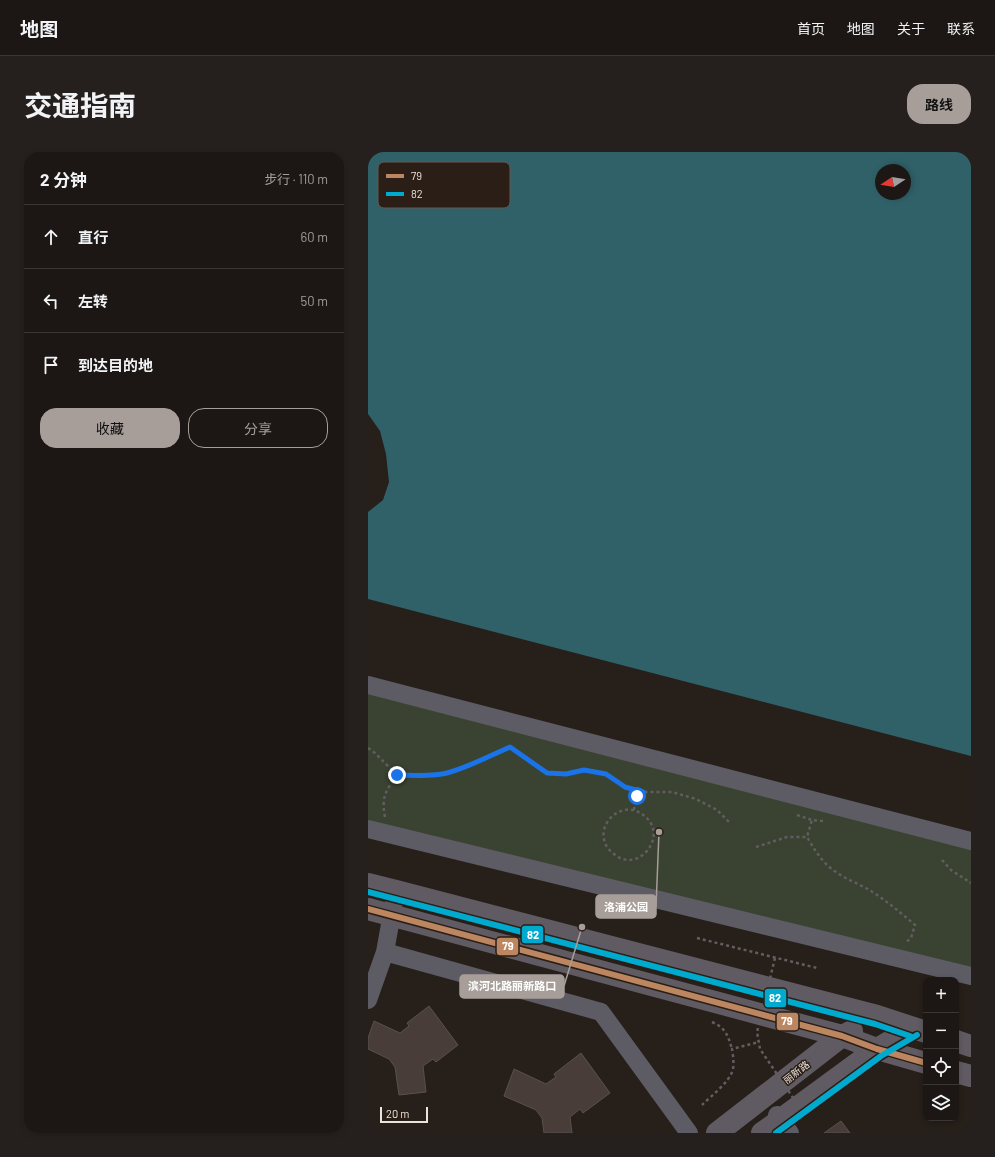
<!DOCTYPE html>
<html lang="zh">
<meta charset="utf-8">
<style>
body{margin:0;font-family:Barlow,"Noto Sans SC",sans-serif;background:#25201d;color:#f1f3f6}
.controls{position:absolute;right:12px;bottom:12px;display:grid;overflow:hidden;border-radius:8px;box-shadow:0 2px 6px #0003}
.controls button{width:36px;height:36px;display:grid;place-items:center;padding:0;border:0;border-bottom:1px solid #3a3634;background:#1c1714;color:#f1f3f6;font:20px sans-serif}
.compass{position:absolute;left:507px;top:12px;width:36px;height:36px;border-radius:50%;background:#1c1714;box-shadow:0 2px 6px #0003;rotate:258deg}
.scale{position:absolute;left:12px;bottom:10px;width:48px;box-sizing:border-box;padding-left:4px;border:2px solid #ece3dd;border-top:0;font-size:11px;line-height:14px;white-space:nowrap;color:#ece3dd;-webkit-text-stroke:3px #2a1e16;paint-order:stroke}
.stop{position:absolute;width:12px;height:12px;margin:-9px;border:3px solid #1a73e8;border-radius:50%;background:#fff}
.stop.end{background:#1a73e8;border-color:#fff;box-shadow:0 1px 4px #0008}
.list{margin:0;padding:0;list-style:none}
h2{display:flex;justify-content:space-between;align-items:center;height:52px;margin:0;padding:0 16px;font-size:17px}
h2 small{font-size:13px;font-weight:400;color:#a09fa0}
.list li{display:grid;grid-template-columns:26px 1fr auto;gap:12px;align-items:center;box-sizing:border-box;height:64px;padding:0 16px;border-top:1px solid #3a3634}
.list b{display:block;font-size:15px;white-space:nowrap}
.list em{font-size:13px;font-style:normal;color:#a09fa0}
.actions{display:flex;gap:8px;padding:12px 16px}
.actions a{flex:1;padding:9px 0;border:1px solid #a79e99;border-radius:16px;text-align:center;font-size:14px;color:#a79e99}
.actions .main{background:#a79e99;color:#111}
.icon{flex:none;width:22px;height:22px;fill:none;stroke:currentColor;stroke-width:2;stroke-linecap:round;stroke-linejoin:round}
.map{position:relative;flex:none;width:603px;height:981px;overflow:hidden;border-radius:16px}
header{display:flex;align-items:center;gap:24px;box-sizing:border-box;height:56px;padding:0 20px;background:#1c1714;border-bottom:1px solid #3a3634}
header strong{font-size:19px}
nav{display:flex;gap:22px;margin-inline-start:auto;font-size:14px}
.intro{display:flex;align-items:center;justify-content:space-between;box-sizing:border-box;height:96px;padding:0 24px}
h1{margin:0;font-size:28px}
.button{padding:10px 18px;border-radius:16px;background:#a79e99;color:#111;font-size:14px;font-weight:700}
main{display:flex;gap:24px;padding:0 24px}
aside{flex:1;background:#1c1714;border-radius:16px;box-shadow:0 2px 6px #0003}
.map>svg:first-child{display:block}
.green{fill:#3a4231}
.water{fill:#306169;fill-rule:evenodd}
.building{fill:#483d39;stroke:#58514e}
.lines{fill:none;stroke-linecap:round;stroke-linejoin:round}
.path{stroke:#615d60;stroke-width:2.5;stroke-dasharray:3 3;stroke-linecap:butt}
.minor{stroke:#5d5b63;stroke-width:18}
.major{stroke:#605b62;stroke-width:22}
.path-bridge{stroke:#615d60;stroke-width:2.5;stroke-dasharray:3 3;stroke-linecap:butt}
.bus-1-casing{stroke:#2a1e16;stroke-width:9}
.bus-2-casing{stroke:#2a1e16;stroke-width:9}
.bus-1{stroke:#bb8660;stroke-width:6}
.bus-2{stroke:#00a9ce;stroke-width:6}
.route{stroke:#1a73e8;stroke-width:5}
.labels{text-anchor:middle;stroke-width:3;stroke-linejoin:round;paint-order:stroke}
.street-label{font-size:10px;fill:#ece3dd;stroke:#2a1e16}
.key{fill:#2a1e16;stroke:#645952;stroke-width:1}
.key-label{font-size:11px;fill:#ece3dd}
.leader{fill:none;stroke:#a79e99;stroke-width:1.5}
.callout-dot{fill:#a79e99;stroke:#2a1e16;stroke-width:1.5}
.callout{fill:#a79e99;stroke:#a79e99;stroke-width:1.5}
.callout-label{font-size:11px;text-anchor:middle;font-weight:bold;fill:#fff}
.line-badge{stroke:#2a1e16;stroke-width:1.5}
.badge-label{font-size:11px;text-anchor:middle;font-weight:bold;fill:#fff}
</style>
<header>
<strong>地图</strong>
<nav><a>首页</a><a>地图</a><a>关于</a><a>联系</a></nav>
</header>
<div class="intro"><h1>交通指南</h1><a class="button">路线</a></div>
<main>
<aside>
<h2>2 分钟<small>步行 · 110 m</small></h2>
<ul class="list">
<li><svg class="icon" aria-label="ahead" viewBox="0 0 24 24"><path d="M12 20V5M6 11l6-6 6 6"/></svg><div><b>直行</b></div><em>60 m</em></li>
<li><svg class="icon" aria-label="left" viewBox="0 0 24 24"><path d="M17 20v-9H6M10 6l-5 5 5 5"/></svg><div><b>左转</b></div><em>50 m</em></li>
<li><svg class="icon" aria-label="arrive" viewBox="0 0 24 24"><path d="M6 21V4h12l-3 4 3 4H6"/></svg><div><b>到达目的地</b></div></li>
</ul>
<div class="actions"><a class="main">收藏</a><a>分享</a></div>
</aside>
<div class="map">
<svg width="603" height="981" viewBox="0 0 603 981">
<rect width="100%" height="100%" fill="#261f1a"/>
<path class="green" d="M0,533L603,689V824L0,677Z"/>
<path class="water" d="M0,0H603V604L0,447V360L15,348L21,330L18,302L12,279L0,262ZM513,18H537V42H513Z"/>
<path class="building" d="M61,854L90,893L68,910L65,907L55,914L58,940L31,943L27,915L21,907L0,897V886L6,869L32,881L41,874L39,871Z
M213,901L242,941L215,961L212,957L202,965L204,981H176L174,966L168,958L136,944L146,917L178,932L188,925L186,922Z
M473,969L482,981H456Z"/>
<g class="lines">
<path class="path" d="M0,596L7,601L29,623
M266,658C263,658 260,657 257,658C244,660 233,674 236,687C237,694 241,698 246,702C272,725 309,675 266,658C267,650 268,645 274,640
M429,663L444,668
M17,665C13,644 18,639 29,623C44,623 64,625 79,621C101,615 121,604 142,595L179,621L198,622L216,618L237,622L257,635L275,640H304L328,647L349,658L362,671
M455,669L444,668L439,685C447,698 454,711 468,720C479,728 492,732 503,739C519,749 533,761 547,773L543,786L537,791
M388,695L419,685H439
M574,708L583,718L603,731
M329,786L449,816
M344,870C358,876 360,884 364,897
M334,953C343,944 362,930 365,917C366,910 365,903 364,897L391,890"/>
<path class="minor" d="M0,533L603,689
M0,677L603,824
M17,800L233,860L321,981
M0,848L17,800L28,739
M409,963L422,981"/>
<path class="major" d="M0,732L28,739L509,864L558,880
M0,757L474,884L509,897L558,911
M588,889L603,894
M588,920L603,924
M349,981L474,884L484,879
M394,981L509,897L545,876"/>
<path class="path-bridge" d="M407,806L389,880L392,897L436,962"/>
<g class="bus-1-casing">
<path id="bus-1" d="M0,757L474,884L509,897L558,911"/>
</g>
<g class="bus-2-casing">
<path id="bus-2" d="M0,740L507,872L542,884
M408,981L513,904L549,883"/>
</g>
<use href="#bus-1" class="bus-1"/>
<use href="#bus-2" class="bus-2"/>
</g>
<g class="lines">
<path class="route" d="M29,623C44,623 64,625 79,621C101,615 121,604 142,595L179,621L198,622L216,618L238,622L257,635L275,640L269,644"/>
</g>
<g class="labels">
<g class="street-label">
<text transform="translate(428 920) rotate(-38)" y="4">丽新路</text>
</g>
</g>
<rect x="10" y="10" width="132" height="46" rx="6" class="key"/>
<rect x="18" y="22" width="18" height="4" fill="#bb8660"/>
<rect x="18" y="40" width="18" height="4" fill="#00a9ce"/>
<g class="key-label">
<text x="43" y="28">79</text>
<text x="43" y="46">82</text>
</g>
<path class="leader" d="M291 680L288 755M214 775L196 834"/>
<g class="callout-dot">
<circle cx="291" cy="680" r="4"/>
<circle cx="214" cy="775" r="4"/>
</g>
<g class="callout">
<rect x="228" y="743" width="60" height="23" rx="4"/>
<rect x="92" y="823" width="104" height="23" rx="4"/>
</g>
<g class="callout-label">
<text x="258" y="759">洛浦公园</text>
<text x="144" y="838">滨河北路丽新路口</text>
</g>
<g class="line-badge">
<rect x="153" y="773" width="23" height="19" rx="4" fill="#00a9ce"/>
<rect x="128" y="785" width="23" height="19" rx="4" fill="#bb8660"/>
<rect x="396" y="836" width="23" height="20" rx="4" fill="#00a9ce"/>
<rect x="408" y="860" width="23" height="19" rx="4" fill="#bb8660"/>
</g>
<g class="badge-label">
<text x="165" y="787">82</text>
<text x="140" y="798">79</text>
<text x="407" y="850">82</text>
<text x="419" y="873">79</text>
</g>
</svg>
<div class="controls">
<button>+</button>
<button>−</button>
<button><svg class="icon" aria-label="locate" viewBox="0 0 24 24"><circle cx="12" cy="12" r="6"/><path d="M12 2v4M12 18v4M2 12h4M18 12h4"/></svg></button>
<button><svg class="icon" aria-label="layers" viewBox="0 0 24 24"><path d="M12 4l9 5-9 5-9-5zM3 14l9 5 9-5"/></svg></button>
</div>
<svg class="compass" viewBox="-18 -18 36 36"><path d="M0-13l5 13h-10z" fill="#e53935"/><path d="M0 13l5-13h-10z" fill="#a09fa0"/></svg>
<div class="scale">20 m</div>
<div class="stop" style="left:269px;top:644px"></div>
<div class="stop end" style="left:29px;top:623px"></div>
</div>
</main>
